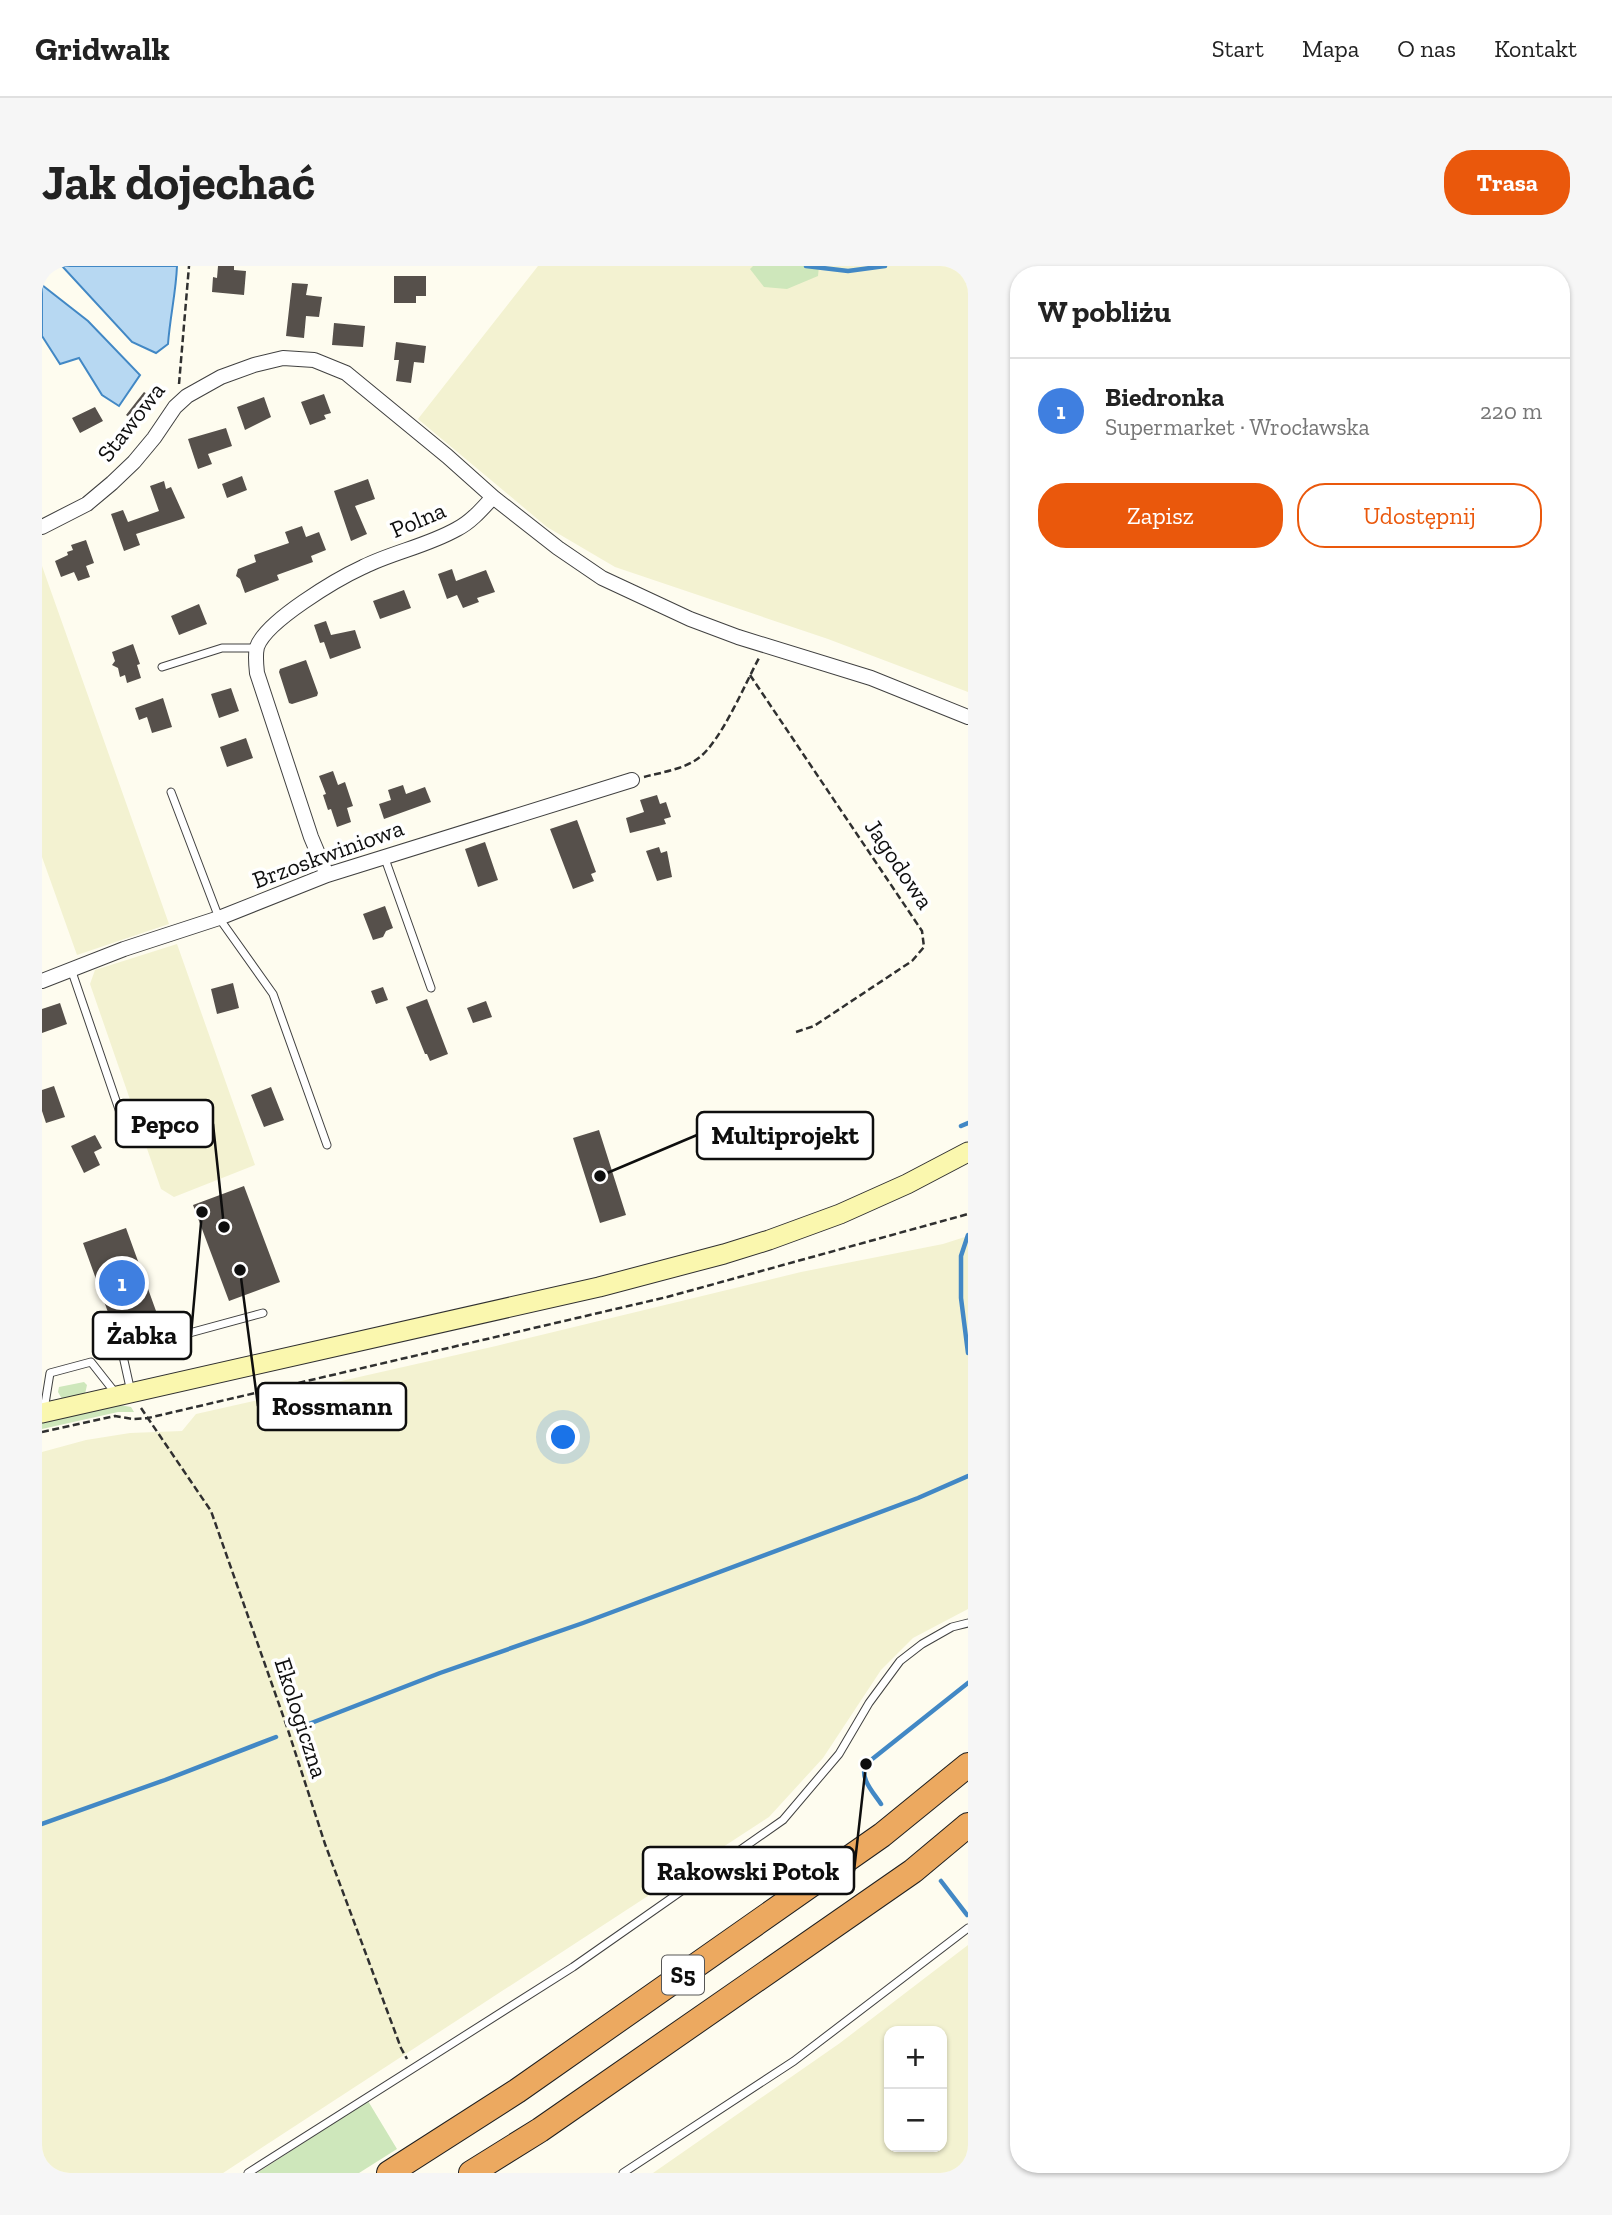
<!DOCTYPE html>
<html lang="pl">
<meta charset="utf-8">
<style>
body{margin:0;font-family:"Zilla Slab",serif;background:#f6f6f6;color:#222}
.controls{position:absolute;right:21px;bottom:21px;display:grid;overflow:hidden;border-radius:14px;box-shadow:0 2px 5px #0004}
.controls button{width:63px;height:63px;display:grid;place-items:center;padding:0;border:0;border-bottom:2px solid #e0e0e0;background:#fff;color:#222;font:35px sans-serif}
.you{position:absolute;left:522px;top:1172px;width:24px;height:24px;margin:-18px;border:5px solid #fff;border-radius:50%;background:#1a73e8;box-shadow:0 0 0 10px #1a73e833}
.badge{display:grid;place-items:center;width:46px;height:46px;border-radius:50%;background:#ea580c;color:#fff;font-size:23px;font-weight:700}
.pin{position:absolute;translate:-50% -50%;border:4px solid #fff;box-shadow:0 2px 7px #0006}
.list{margin:0;padding:0;list-style:none}
h2{display:flex;justify-content:space-between;align-items:center;height:91px;margin:0;padding:0 28px;font-size:30px}
h2 small{font-size:23px;font-weight:400;color:#767676}
.list li{display:grid;grid-template-columns:46px 1fr auto;gap:21px;align-items:center;box-sizing:border-box;height:105px;padding:0 28px;border-top:2px solid #e0e0e0}
.list b{display:block;font-size:26px;white-space:nowrap}
.list p{margin:0;font-size:23px;white-space:nowrap;color:#767676}
.list em{font-size:23px;font-style:normal;color:#767676}
.actions{display:flex;gap:14px;padding:21px 28px}
.actions a{flex:1;padding:16px 0;border:2px solid #ea580c;border-radius:28px;text-align:center;font-size:24px;color:#ea580c}
.actions .main{background:#ea580c;color:#fff}
.map{position:relative;flex:none;width:926px;height:1907px;overflow:hidden;border-radius:28px}
header{display:flex;align-items:center;gap:42px;box-sizing:border-box;height:98px;padding:0 35px;background:#fff;border-bottom:2px solid #e0e0e0}
header strong{font-size:33px}
nav{display:flex;gap:38px;margin-inline-start:auto;font-size:24px}
.intro{display:flex;align-items:center;justify-content:space-between;box-sizing:border-box;height:168px;padding:0 42px}
h1{margin:0;font-size:49px}
.button{padding:18px 32px;border-radius:28px;background:#ea580c;color:#fff;font-size:24px;font-weight:700}
main{display:flex;gap:42px;padding:0 42px}
aside{flex:1;background:#fff;border-radius:28px;box-shadow:0 2px 5px #0004}
.map>svg:first-child{display:block}
.farmland{fill:#f3f2d1;fill-rule:evenodd}
.green{fill:#cee7bb}
.water{fill:#b7d8f2;stroke:#4288c5;stroke-width:2}
.lines{fill:none;stroke-linecap:round;stroke-linejoin:round}
.stream{stroke:#4288c5;stroke-width:4.5}
.building{fill:#56504b}
.service-casing{stroke:#414141;stroke-width:9}
.minor-casing{stroke:#414141;stroke-width:16}
.secondary-casing{stroke:#303030;stroke-width:21}
.motorway-casing{stroke:#1f1f1f;stroke-width:26}
.path{stroke:#303030;stroke-width:2.5;stroke-dasharray:7 3.5;stroke-linecap:butt}
.service{stroke:#fff;stroke-width:7}
.minor{stroke:#fff;stroke-width:14}
.secondary{stroke:#faf7ae;stroke-width:19}
.motorway{stroke:#eca960;stroke-width:24}
.labels{text-anchor:middle;stroke-width:7;stroke-linejoin:round;paint-order:stroke}
.shield{fill:#fff;stroke:#565656;stroke-width:2}
.shield-label{font-size:23px;font-weight:bold;fill:#0e0e0e}
.street-label{font-size:24px;fill:#0e0e0e;stroke:#fff}
.leader{fill:none;stroke:#0e0e0e;stroke-width:2.5}
.callout-dot{fill:#0e0e0e;stroke:#fff;stroke-width:2.5}
.callout{fill:#fff;stroke:#0e0e0e;stroke-width:2.5}
.callout-label{font-size:26px;text-anchor:middle;font-weight:bold;fill:#0e0e0e}
</style>
<header>
<strong>Gridwalk</strong>
<nav><a>Start</a><a>Mapa</a><a>O nas</a><a>Kontakt</a></nav>
</header>
<div class="intro"><h1>Jak dojechać</h1><a class="button">Trasa</a></div>
<main>
<div class="map">
<svg width="926" height="1907" viewBox="0 0 926 1907">
<rect width="100%" height="100%" fill="#fefcef"/>
<path class="farmland" d="M496,0H926V426L786,373L573,301L505,261L376,153Z
M0,300L127,658L35,689L0,591Z
M135,678L213,899L132,931L119,923L48,718L53,704Z
M926,970V1343L871,1372L839,1404L781,1492L727,1551L181,1907H0V1186L44,1174L88,1167L140,1165L154,1148L454,1080L759,1006L901,978Z
M926,1679V1907H611L798,1777ZM847,1765H900V1881H847Z"/>
<path class="green" d="M711,0H777L776,10L745,23L722,21L708,3Z
M42,1116L45,1119L43,1128L20,1133L16,1126L17,1121Z
M78,1139L89,1141L92,1146H76L0,1163V1157Z
M326,1835L355,1883L317,1907H215Z"/>
<path class="water" d="M20,0H135C134,26 128,51 126,78L114,87L90,76Z
M0,19L46,55L98,109L77,140L60,129L37,92L18,98L0,70Z"/>
<g class="lines">
<path class="stream" d="M764,0L806,5L843,0
M919,860L926,857
M926,969L919,990V1032L926,1087
M259,1461L398,1407L541,1357L876,1232L926,1210
M839,1538C831,1526 817,1512 824,1498L926,1417
M0,1558L123,1514L234,1471
M899,1615L925,1649"/>
</g>
<path class="building" d="M176,0H192V4L204,5L202,29L170,26L171,11L175,12Z
M352,10H384V30H374V37H352Z
M250,17L266,18L264,29L280,31L277,51L264,50L262,72L244,70Z
M292,57L323,60L321,81L290,79Z
M354,76L384,80L382,97L372,96L369,117L354,115L357,94H352Z
M102,126L114,134L98,158L84,149Z
M282,128L289,147L282,149L284,153L268,159L259,136Z
M222,131L229,151L203,164L195,141Z
M53,141L61,155L38,167L30,152Z
M184,162L190,180L166,188L170,198L156,203L146,173Z
M200,210L205,224L185,232L180,218Z
M326,213L333,233L313,240L325,268L309,275L292,225Z
M122,215L124,223L129,221L143,252L94,268L98,279L82,285L69,248L81,244L86,256L117,245L108,220Z
M260,260L264,271L277,266L284,284L269,290L271,296L235,309L237,314L203,327L198,313L194,310L196,303L214,296L212,289L247,277L243,266Z
M44,274L52,297L44,300L48,311L36,315L32,306L19,311L13,295L26,289L25,286L31,284L29,279Z
M410,303L414,315L444,304L453,326L435,332L437,336L421,342L415,329L405,333L396,308Z
M362,324L369,342L338,353L331,335Z
M157,338L165,358L137,369L129,350Z
M284,355L289,369L313,364L319,382L288,393L282,376L278,377L272,359Z
M91,378L98,398L95,399L99,412L85,417L83,409L78,411L76,402L70,399L73,395L70,386Z
M264,394L276,427L275,430L250,438L247,437L237,406L238,403Z
M189,422L197,445L177,452L169,428Z
M121,432L130,461L110,467L105,451L97,454L93,442Z
M204,472L211,492L185,501L178,481Z
M291,505L296,519L303,516L311,540L305,542L309,556L295,561L289,543L286,544L281,529L284,528L277,510Z
M361,519L364,528L383,521L389,536L342,553L337,538L349,534L346,524Z
M615,529L618,538L624,536L629,551L622,553L624,558L588,567L584,552L602,546L598,534Z
M535,554L554,606L549,608L552,615L531,623L508,563Z
M443,576L456,614L436,621L423,583Z
M617,581L619,587L625,585L630,611L615,615L604,585Z
M343,640L351,662L344,665L341,671L331,674L321,648Z
M191,717L197,742L175,748L169,723Z
M341,721L346,734L334,738L329,725Z
M385,733L406,788L388,795L385,788H383L364,741Z
M444,735L450,751L431,757L425,742Z
M18,737L25,758L0,767V743Z
M12,820L23,851L4,857L0,845V824Z
M229,821L242,854L222,861L209,829Z
M557,864L584,949L558,957L531,872Z
M53,869L60,882L52,886L58,899L42,907L29,880Z
M202,920L238,1016L187,1035L151,939Z
M84,962L118,1056L87,1067L88,1069L76,1074L41,977Z"/>
<g class="lines">
<g class="service-casing">
<path id="service" d="M120,401L180,382H214
M129,526L177,652L231,728L285,879
M342,590L389,722
M29,703L82,858
M89,1126L81,1090L85,1084L221,1047
M2,1144L8,1107L49,1096L75,1129
M206,1907L531,1701L741,1554L797,1488L827,1437L858,1395L880,1378L910,1361L926,1357
M581,1907L752,1795L926,1662"/>
</g>
<g class="minor-casing">
<path id="minor" d="M451,231L516,282L560,312L648,353L696,371L829,412L926,451
M0,261L45,238L70,217L92,196L112,172L133,141L145,130L179,111L212,99L241,92L272,94L304,107L405,190L451,231C440,243 429,256 415,263C385,280 351,286 321,301C295,313 224,355 215,381C213,389 214,398 215,407L269,571L285,609
M0,715L82,683L177,652L285,609L590,514"/>
</g>
<g class="secondary-casing">
<path id="secondary" d="M0,1147L557,1021L682,988L727,974L798,948L865,918L926,886"/>
</g>
<g class="motorway-casing">
<path id="motorway" d="M347,1907L475,1825L840,1569L926,1499
M429,1907L498,1864L871,1605L926,1559"/>
</g>
<path class="path" d="M137,118L147,0
M708,409L880,665L882,681L870,695L772,760L754,766
M602,511C621,506 643,503 658,491C680,473 703,418 717,392
M99,1142L169,1245L245,1461L283,1578L359,1782L365,1793
M0,1166L73,1150L91,1153L106,1152L625,1031L926,948"/>
<use href="#service" class="service"/>
<use href="#minor" class="minor"/>
<use href="#secondary" class="secondary"/>
<use href="#motorway" class="motorway"/>
</g>
<g class="labels">
<rect class="shield" x="620" y="1689.5" width="42" height="39" rx="5"/>
<g class="shield-label">
<text x="641" y="1717">S5</text>
</g>
<g class="street-label">
<text transform="translate(89 156) rotate(-52)" y="8">Stawowa</text>
<text transform="translate(376 254) rotate(-23)" y="8">Polna</text>
<text transform="translate(286 588) rotate(-20)" y="8">Brzoskwiniowa</text>
<text transform="translate(857 598) rotate(56)" y="8">Jagodowa</text>
<text transform="translate(259 1452) rotate(72)" y="8">Ekologiczna</text>
</g>
</g>
<path class="leader" d="M182 961L171 858M558 910L655 869M160 946L149 1069M198 1004L216 1140M824 1498L812 1605"/>
<g class="callout-dot">
<circle cx="182" cy="961" r="7"/>
<circle cx="558" cy="910" r="7"/>
<circle cx="160" cy="946" r="7"/>
<circle cx="198" cy="1004" r="7"/>
<circle cx="824" cy="1498" r="7"/>
</g>
<g class="callout">
<rect x="74" y="834" width="97" height="47" rx="7"/>
<rect x="655" y="846" width="176" height="47" rx="7"/>
<rect x="51" y="1046" width="98" height="47" rx="7"/>
<rect x="216" y="1117" width="148" height="47" rx="7"/>
<rect x="601" y="1581" width="211" height="47" rx="7"/>
</g>
<g class="callout-label">
<text x="123" y="867">Pepco</text>
<text x="743" y="878">Multiprojekt</text>
<text x="100" y="1078">Żabka</text>
<text x="290" y="1149">Rossmann</text>
<text x="706" y="1614">Rakowski Potok</text>
</g>
</svg>
<div class="controls">
<button>+</button>
<button>−</button>
</div>
<div class="you"></div>
<div class="pin badge" style="left:80px;top:1017px;background:#3f7fe0">1</div>
</div>
<aside>
<h2>W pobliżu<small></small></h2>
<ul class="list">
<li><span class="badge" style="background:#3f7fe0">1</span><div><b>Biedronka</b><p>Supermarket · Wrocławska</p></div><em>220 m</em></li>
</ul>
<div class="actions"><a class="main">Zapisz</a><a>Udostępnij</a></div>
</aside>
</main>
